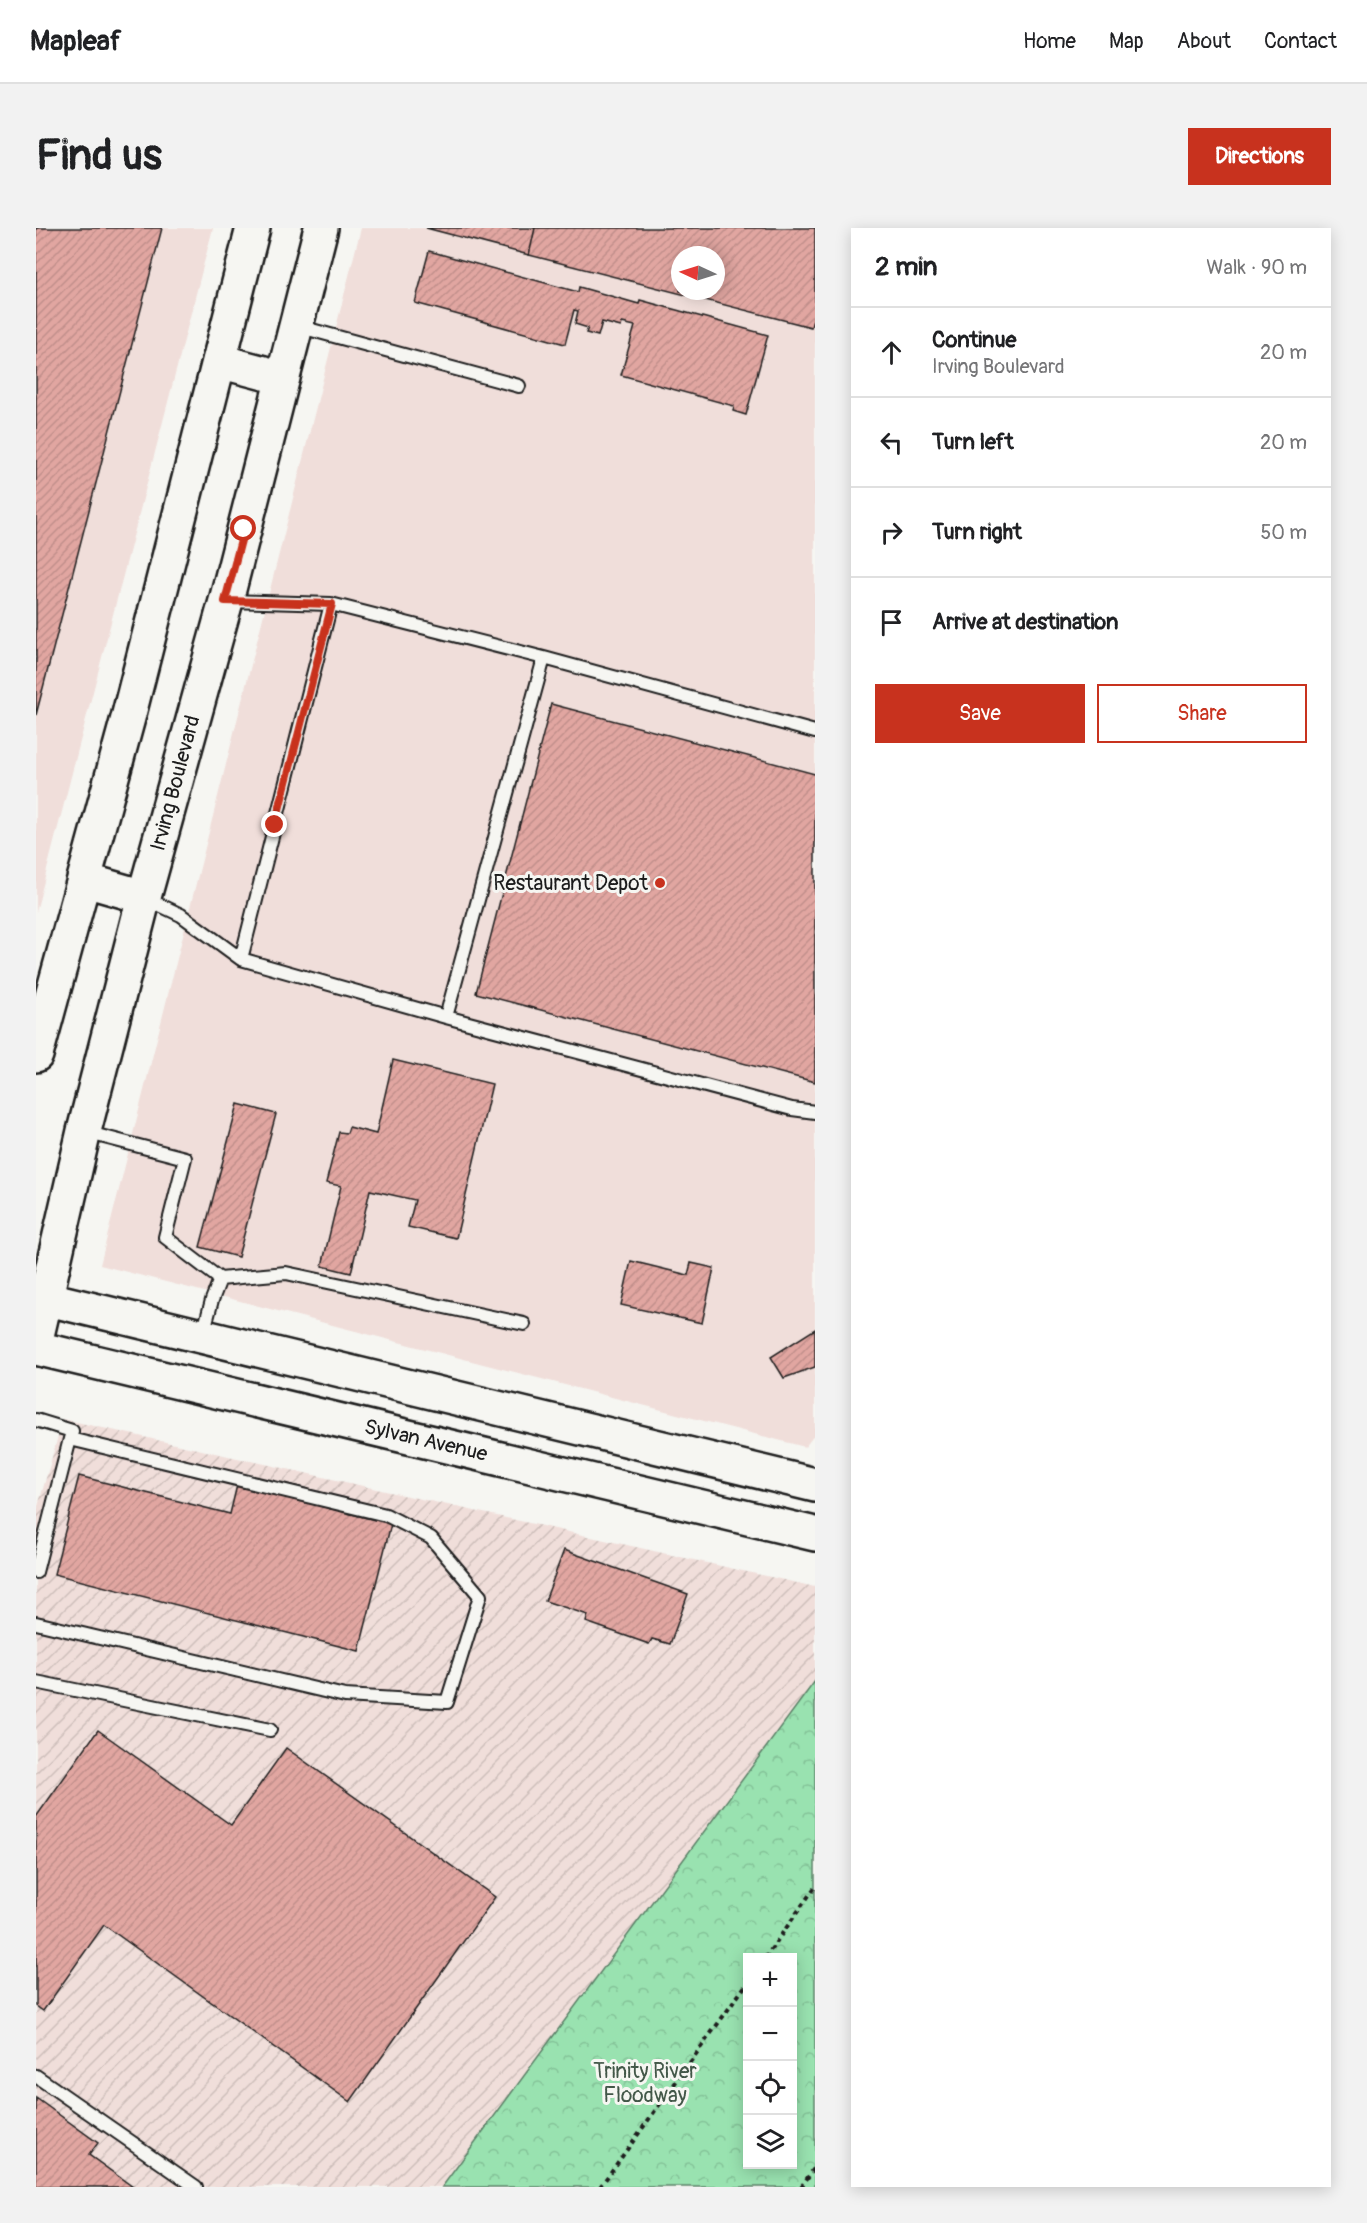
<!DOCTYPE html>
<meta charset="utf-8">
<style>
body{margin:0;font-family:Pangolin,sans-serif;background:#f2f2f2;color:#202124}
.controls{position:absolute;right:18px;bottom:18px;display:grid;overflow:hidden;border-radius:0px;box-shadow:0 3px 15px #0003}
.controls button{width:54px;height:54px;display:grid;place-items:center;padding:0;border:0;border-bottom:2px solid #e0e0e0;background:#fff;color:#202124;font:30px sans-serif}
.compass{position:absolute;left:635px;top:18px;width:54px;height:54px;border-radius:50%;background:#fff;box-shadow:0 3px 15px #0003;rotate:274deg}
.stop{position:absolute;width:18px;height:18px;margin:-14px;border:4px solid #c8321e;border-radius:50%;background:#fff}
.stop.end{background:#c8321e;border-color:#fff;box-shadow:0 2px 6px #0008}
.list{margin:0;padding:0;list-style:none}
h2{display:flex;justify-content:space-between;align-items:center;height:78px;margin:0;padding:0 24px;font-size:26px}
h2 small{font-size:20px;font-weight:400;color:#757577}
.list li{display:grid;grid-template-columns:39px 1fr auto;gap:18px;align-items:center;box-sizing:border-box;height:90px;padding:0 24px;border-top:2px solid #e0e0e0}
.list b{display:block;font-size:22px;white-space:nowrap}
.list p{margin:0;font-size:20px;white-space:nowrap;color:#757577}
.list em{font-size:20px;font-style:normal;color:#757577}
.actions{display:flex;gap:12px;padding:18px 24px}
.actions a{flex:1;padding:14px 0;border:2px solid #c8321e;border-radius:0px;text-align:center;font-size:21px;color:#c8321e}
.actions .main{background:#c8321e;color:#fff}
.icon{flex:none;width:33px;height:33px;fill:none;stroke:currentColor;stroke-width:2;stroke-linecap:round;stroke-linejoin:round}
.map{position:relative;flex:none;width:779px;height:1959px;overflow:hidden;border-radius:0px}
header{display:flex;align-items:center;gap:36px;box-sizing:border-box;height:84px;padding:0 30px;background:#fff;border-bottom:2px solid #e0e0e0}
header strong{font-size:28px}
nav{display:flex;gap:33px;margin-inline-start:auto;font-size:21px}
.intro{display:flex;align-items:center;justify-content:space-between;box-sizing:border-box;height:144px;padding:0 36px}
h1{margin:0;font-size:42px}
.button{padding:15px 27px;border-radius:0px;background:#c8321e;color:#fff;font-size:21px;font-weight:700}
main{display:flex;gap:36px;padding:0 36px}
aside{flex:1;background:#fff;border-radius:0px;box-shadow:0 3px 15px #0003}
.map>svg:first-child{display:block}
.built{fill:#f0deda;fill-rule:evenodd}
.industrial{fill:url(#industrial-furrows)}
.forest{fill:url(#forest-crowns);stroke:#5a7f66;stroke-width:1.5;fill-rule:evenodd}
.building{fill:url(#building-hatch);stroke:#1c1c1c;stroke-width:1.5;fill-rule:evenodd}
.lines{fill:none;stroke-linecap:round;stroke-linejoin:round}
.service-casing{stroke:#1c1c1c;stroke-width:16}
.secondary-casing{stroke:#1c1c1c;stroke-width:38}
.path{stroke:#1c1c1c;stroke-width:4;stroke-dasharray:4.5 4.5;stroke-linecap:butt}
.service{stroke:#f6f6f2;stroke-width:12}
.secondary{stroke:#f6f6f2;stroke-width:33}
.route{stroke:#c8321e;stroke-width:8}
.poi-dot{fill:#c8321e;stroke:#f6f6f2;stroke-width:2}
.labels{text-anchor:middle;stroke-width:6;stroke-linejoin:round;paint-order:stroke}
.street-label{font-size:21px;fill:#1c1c1c;stroke:#f6f6f2}
.poi-label{font-size:21px;fill:#1c1c1c;stroke:#f6f6f2;text-anchor:end}
.park-label{font-size:21px;fill:#425748;stroke:#f6f6f2}
</style>
<header>
<strong>Mapleaf</strong>
<nav><a>Home</a><a>Map</a><a>About</a><a>Contact</a></nav>
</header>
<div class="intro"><h1>Find us</h1><a class="button">Directions</a></div>
<main>
<div class="map">
<svg width="779" height="1959" viewBox="0 0 779 1959">
<defs>
<pattern id="industrial-furrows" width="10" height="10" patternUnits="userSpaceOnUse" patternTransform="scale(1.5)"><rect width="10" height="10" fill="#f0deda"/><path d="M-1 1l2-2M0 10L10 0M9 11l2-2" fill="none" stroke="#cdbeba"/></pattern>
<pattern id="forest-crowns" width="20" height="18" patternUnits="userSpaceOnUse" patternTransform="scale(1.5)"><rect width="20" height="18" fill="#99e2b0"/><path d="M2 6a3 3 0 1 1 6 0M12 15a3 3 0 1 1 6 0" fill="none" stroke="#83c197"/></pattern>
<pattern id="building-hatch" width="6" height="6" patternUnits="userSpaceOnUse" patternTransform="scale(1.5)"><rect width="6" height="6" fill="#e1a6a1"/><path d="M-1 1l2-2M0 6l6-6M5 7l2-2" fill="none" stroke="#c08e8a"/></pattern>
</defs>
<rect width="100%" height="100%" fill="#f6f6f2"/>
<filter id="ink" filterUnits="userSpaceOnUse"><feTurbulence type="fractalNoise" baseFrequency=".0167" numOctaves="2"/><feDisplacementMap in="SourceGraphic" scale="12" xChannelSelector="R" yChannelSelector="G"/><feConvolveMatrix kernelMatrix="1 2 1 2 8 2 1 2 1" color-interpolation-filters="sRGB"/></filter>
<g filter="url(#ink)">
<path class="built" d="M0,0H177L0,684Z
M325,0H779V1206L769,1219L64,1037ZM644,27H680V63H644Z"/>
<path class="industrial" d="M27,1191L779,1359V1453L406,1959H0V1285Z"/>
<path class="forest" d="M779,1453V1959H406ZM712,1730H756V1936H712Z"/>
<path class="building" d="M0,0H126L0,487Z
M390,0H499L493,27Z
M499,0H779V85L775,99L493,27ZM644,27H680V63H644Z
M393,23L542,64L543,59L603,76L604,72L732,107L710,187L697,183L698,178L585,147L599,98L586,95L585,99L566,94L562,108L550,105L552,100L539,96L542,83L538,82L529,116L379,75Z
M515,476L779,546V854L440,765Z
M357,832L456,856L420,1010L372,999L379,972L334,962L315,1045L286,1038L305,958L290,955L303,904L311,905L313,899L340,906Z
M202,876L240,886L202,1029L164,1019Z
M595,1033L652,1047L655,1035L678,1040L666,1095L585,1077Z
M779,1101V1139L748,1150L735,1129Z
M43,1248L194,1286L201,1257L355,1296L323,1423L18,1346Z
M528,1322L652,1366L634,1416L616,1411L613,1416L550,1394L552,1387L509,1373Z
M62,1502L195,1597L250,1520L459,1669L314,1874L68,1697L7,1783L0,1778V1589Z
M0,1870L62,1915L53,1927L97,1959H0Z"/>
<g class="lines">
<g class="service-casing">
<path id="service" d="M261,98L483,158
M191,373L295,376L508,430L779,504
M109,670L145,687L205,731L410,789L756,881L779,884
M205,731L295,376
M410,789L508,430
M49,904L149,930L129,1009L184,1051
M167,1106L176,1072L184,1051L250,1045L488,1096
M0,1192L36,1203L0,1344
M0,1395L309,1468L411,1474L444,1368L395,1310L350,1287L34,1211
M0,1454L234,1502
M0,1848L160,1959"/>
</g>
<g class="secondary-casing">
<path id="secondary" d="M183,133L247,150
M49,652L108,669
M0,827L92,490L217,0
M0,1068L779,1257
M0,1112L48,903L108,669L190,373L285,0
M0,1120L779,1306"/>
</g>
<path class="path" d="M729,1730L779,1659
M564,1959L712,1754
M765,1959L779,1939"/>
<use href="#service" class="service"/>
<use href="#secondary" class="secondary"/>
</g>
</g>
<g class="lines" filter="url(#ink)">
<path class="route" d="M208,301L189,373L296,376L239,597"/>
</g>
<circle class="poi-dot" cx="624" cy="655" r="6"/>
<g class="labels">
<g class="street-label">
<text transform="translate(139 555) rotate(-75)" y="7">Irving Boulevard</text>
<text transform="translate(390 1212) rotate(13)" y="7">Sylvan Avenue</text>
</g>
<g class="poi-label">
<text x="612" y="662">Restaurant Depot</text>
</g>
<g class="park-label">
<text x="609" y="1850">Trinity River<tspan x="609" dy="24">Floodway</tspan></text>
</g>
</g>
</svg>
<div class="controls">
<button>+</button>
<button>−</button>
<button><svg class="icon" aria-label="locate" viewBox="0 0 24 24"><circle cx="12" cy="12" r="6"/><path d="M12 2v4M12 18v4M2 12h4M18 12h4"/></svg></button>
<button><svg class="icon" aria-label="layers" viewBox="0 0 24 24"><path d="M12 4l9 5-9 5-9-5zM3 14l9 5 9-5"/></svg></button>
</div>
<svg class="compass" viewBox="-18 -18 36 36"><path d="M0-13l5 13h-10z" fill="#e53935"/><path d="M0 13l5-13h-10z" fill="#757577"/></svg>
<div class="stop" style="left:208px;top:301px"></div>
<div class="stop end" style="left:239px;top:597px"></div>
</div>
<aside>
<h2>2 min<small>Walk · 90 m</small></h2>
<ul class="list">
<li><svg class="icon" aria-label="ahead" viewBox="0 0 24 24"><path d="M12 20V5M6 11l6-6 6 6"/></svg><div><b>Continue</b><p>Irving Boulevard</p></div><em>20 m</em></li>
<li><svg class="icon" aria-label="left" viewBox="0 0 24 24"><path d="M17 20v-9H6M10 6l-5 5 5 5"/></svg><div><b>Turn left</b></div><em>20 m</em></li>
<li><svg class="icon" aria-label="right" viewBox="0 0 24 24"><path d="M7 20v-9h11M14 6l5 5-5 5"/></svg><div><b>Turn right</b></div><em>50 m</em></li>
<li><svg class="icon" aria-label="arrive" viewBox="0 0 24 24"><path d="M6 21V4h12l-3 4 3 4H6"/></svg><div><b>Arrive at destination</b></div></li>
</ul>
<div class="actions"><a class="main">Save</a><a>Share</a></div>
</aside>
</main>
